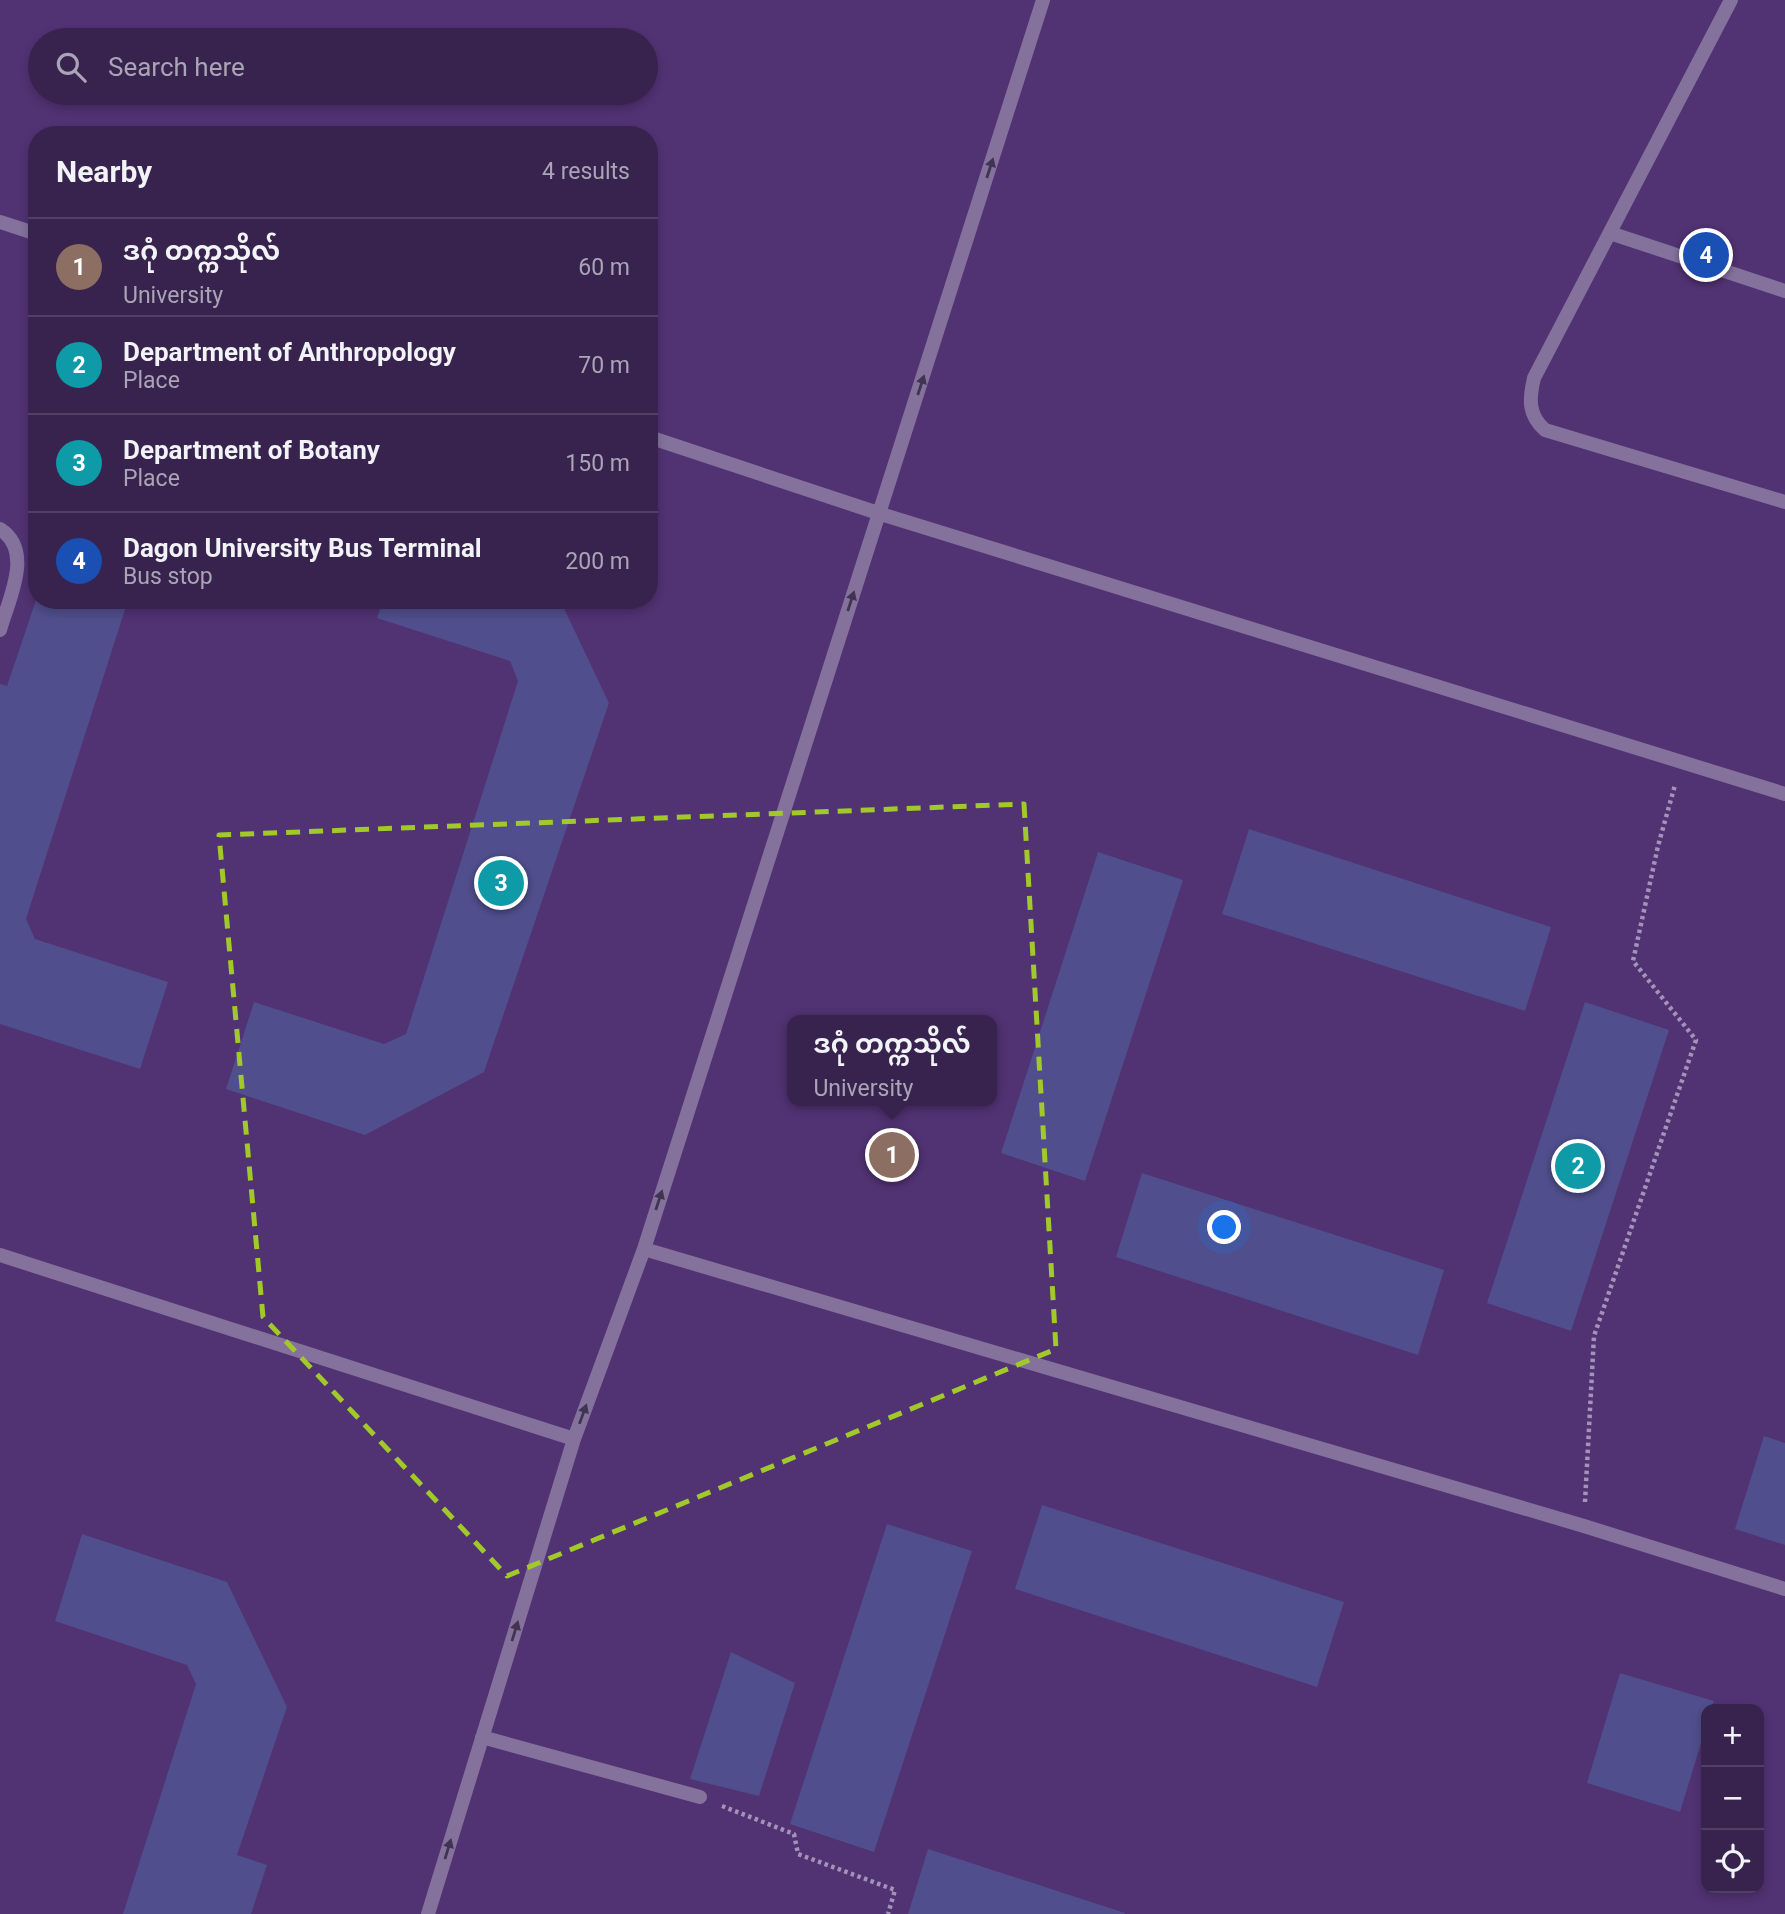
<!DOCTYPE html>
<meta charset="utf-8">
<style>
body{margin:0;font-family:Roboto,"Noto Sans Myanmar",sans-serif;background:#3e2b55;color:#f1f3f6}
.controls{position:absolute;right:21px;bottom:21px;display:grid;overflow:hidden;border-radius:14px;box-shadow:0 4px 10px #0003}
.controls button{width:63px;height:63px;display:grid;place-items:center;padding:0;border:0;border-bottom:2px solid #514066;background:#37234e;color:#f1f3f6;font:35px sans-serif}
.you{position:absolute;left:1225px;top:1228px;width:24px;height:24px;margin:-18px;border:5px solid #fff;border-radius:50%;background:#1a73e8;box-shadow:0 0 0 10px #1a73e833}
.badge{display:grid;place-items:center;width:46px;height:46px;border-radius:50%;background:#a1c929;color:#fff;font-size:23px;font-weight:700}
.pin{position:absolute;translate:-50% -50%;border:4px solid #fff;box-shadow:0 2px 7px #0006}
.popup{position:absolute;left:787px;top:1015px;width:210px;height:91px;box-sizing:border-box;display:grid;place-content:center;border-radius:14px;background:#37234e;filter:drop-shadow(0 2px 5px #0005);font-size:23px;white-space:nowrap;color:#aaa4b6}
.popup b{font-size:26px;color:#f1f3f6}
.popup::after{content:'';position:absolute;left:50%;top:100%;margin-left:-14px;border:14px solid transparent;border-top-color:#37234e}
.list{margin:0;padding:0;list-style:none}
h2{display:flex;justify-content:space-between;align-items:center;height:91px;margin:0;padding:0 28px;font-size:30px}
h2 small{font-size:23px;font-weight:400;color:#aaa4b6}
.list li{display:grid;grid-template-columns:46px 1fr auto;gap:21px;align-items:center;box-sizing:border-box;height:98px;padding:0 28px;border-top:2px solid #514066}
.list b{display:block;font-size:26px;white-space:nowrap}
.list p{margin:0;font-size:23px;white-space:nowrap;color:#aaa4b6}
.list em{font-size:23px;font-style:normal;color:#aaa4b6}
.icon{flex:none;width:38px;height:38px;fill:none;stroke:currentColor;stroke-width:2;stroke-linecap:round;stroke-linejoin:round}
.map{position:relative;flex:none;width:1785px;height:1914px;overflow:hidden}
.search{position:absolute;background:#37234e;box-shadow:0 4px 10px #0003;left:28px;top:28px;width:630px;height:77px;display:flex;align-items:center;gap:18px;box-sizing:border-box;padding:0 24px;border-radius:38px;color:#aaa4b6;font-size:26px}
.panel{position:absolute;background:#37234e;box-shadow:0 4px 10px #0003;left:28px;top:126px;width:630px;height:483px;border-radius:28px}
.map>svg:first-child{display:block}
.built{fill:#513273;fill-rule:evenodd}
.building{fill:#504e8c}
.lines{fill:none;stroke-linecap:round;stroke-linejoin:round}
.path{stroke:#a393b9;stroke-width:4.5;stroke-dasharray:3.5 3.5;stroke-linecap:butt}
.service{stroke:#84729c;stroke-width:14}
.oneway{fill:#403452}
.marked{fill:none;stroke:#a1c929;stroke-width:5;stroke-dasharray:14 9;stroke-linejoin:round}
</style>
<div class="map">
<svg width="1785" height="1914" viewBox="0 0 1785 1914">
<rect width="100%" height="100%" fill="#492f68"/>
<path class="built" d="M0,0H1785V1914H0ZM40,40H646V93H40ZM37,135H649V600H37ZM792,1020H992V1101H792ZM1706,1709H1759V1888H1706Z"/>
<path class="building" d="M36,600H128L26,919L35,939L168,982L140,1069L0,1024V684L7,686Z
M383,600H560L609,703L484,1072L365,1135L226,1089L254,1002L384,1044L406,1034L518,681L510,661L377,618Z
M1249,829L1551,927L1525,1011L1222,914Z
M1098,852L1183,880L1085,1181L1001,1153Z
M1585,1002L1669,1030L1571,1331L1487,1303Z
M1142,1173L1444,1270L1418,1355L1116,1257Z
M1764,1436L1785,1443V1545L1735,1529Z
M1042,1505L1344,1602L1317,1687L1015,1589Z
M887,1524L972,1551L874,1852L790,1824Z
M82,1534L227,1582L287,1707L237,1855L267,1865L251,1914H123L196,1684L187,1665L55,1621Z
M731,1652L795,1683L759,1796L690,1779Z
M1620,1673L1714,1701L1711,1709H1706V1727L1680,1812L1587,1783Z
M928,1849L1125,1913V1914H908Z"/>
<g class="lines">
<path class="path" d="M1585,1502L1594,1336L1696,1040L1633,961L1658,846L1675,785
M722,1806L794,1834L798,1854L895,1890L888,1914"/>
<path class="service" d="M1731,0L1534,378C1529,399 1528,415 1545,430L1785,502
M0,222L37,234
M1610,233L1785,291
M649,437L881,514L1785,794
M0,529C34,551 9,598 0,630
M644,1249L1584,1526L1785,1589
M0,1255L574,1439
M482,1737L700,1797
M428,1914L574,1439L644,1249L1043,0"/>
</g>
<defs><path id="oneway-solid" d="M-6-.8H1V-3.2L6.5 0L1 3.2V.8H-6Z" transform="scale(1.75)"/></defs>
<g class="oneway">
<use href="#oneway-solid" transform="translate(990 168) rotate(-72)"/>
<use href="#oneway-solid" transform="translate(921 385) rotate(-72)"/>
<use href="#oneway-solid" transform="translate(851 601) rotate(-72)"/>
<use href="#oneway-solid" transform="translate(659 1200) rotate(-72)"/>
<use href="#oneway-solid" transform="translate(583 1414) rotate(-70)"/>
<use href="#oneway-solid" transform="translate(515 1631) rotate(-73)"/>
<use href="#oneway-solid" transform="translate(448 1849) rotate(-73)"/>
</g>
<path class="marked" d="M1024,804L1056,1349L507,1576L263,1317L219,835Z"/>
</svg>
<div class="controls">
<button>+</button>
<button>−</button>
<button><svg class="icon" aria-label="locate" viewBox="0 0 24 24"><circle cx="12" cy="12" r="6"/><path d="M12 2v4M12 18v4M2 12h4M18 12h4"/></svg></button>
</div>
<div class="you"></div>
<div class="pin badge" style="left:892px;top:1155px;background:#8d6e63">1</div>
<div class="popup"><b>ဒဂုံ တက္ကသိုလ်</b>University</div>
<div class="pin badge" style="left:1578px;top:1166px;background:#0f9aa8">2</div>
<div class="pin badge" style="left:501px;top:883px;background:#0f9aa8">3</div>
<div class="pin badge" style="left:1706px;top:255px;background:#1a4fb4">4</div>
<div class="search"><svg class="icon" aria-label="search" viewBox="0 0 24 24"><circle cx="10" cy="10" r="6"/><path d="M15 15l6 6"/></svg>Search here</div>
<section class="panel">
<h2>Nearby<small>4 results</small></h2>
<ul class="list">
<li><span class="badge" style="background:#8d6e63">1</span><div><b>ဒဂုံ တက္ကသိုလ်</b><p>University</p></div><em>60 m</em></li>
<li><span class="badge" style="background:#0f9aa8">2</span><div><b>Department of Anthropology</b><p>Place</p></div><em>70 m</em></li>
<li><span class="badge" style="background:#0f9aa8">3</span><div><b>Department of Botany</b><p>Place</p></div><em>150 m</em></li>
<li><span class="badge" style="background:#1a4fb4">4</span><div><b>Dagon University Bus Terminal</b><p>Bus stop</p></div><em>200 m</em></li>
</ul>
</section>
</div>
